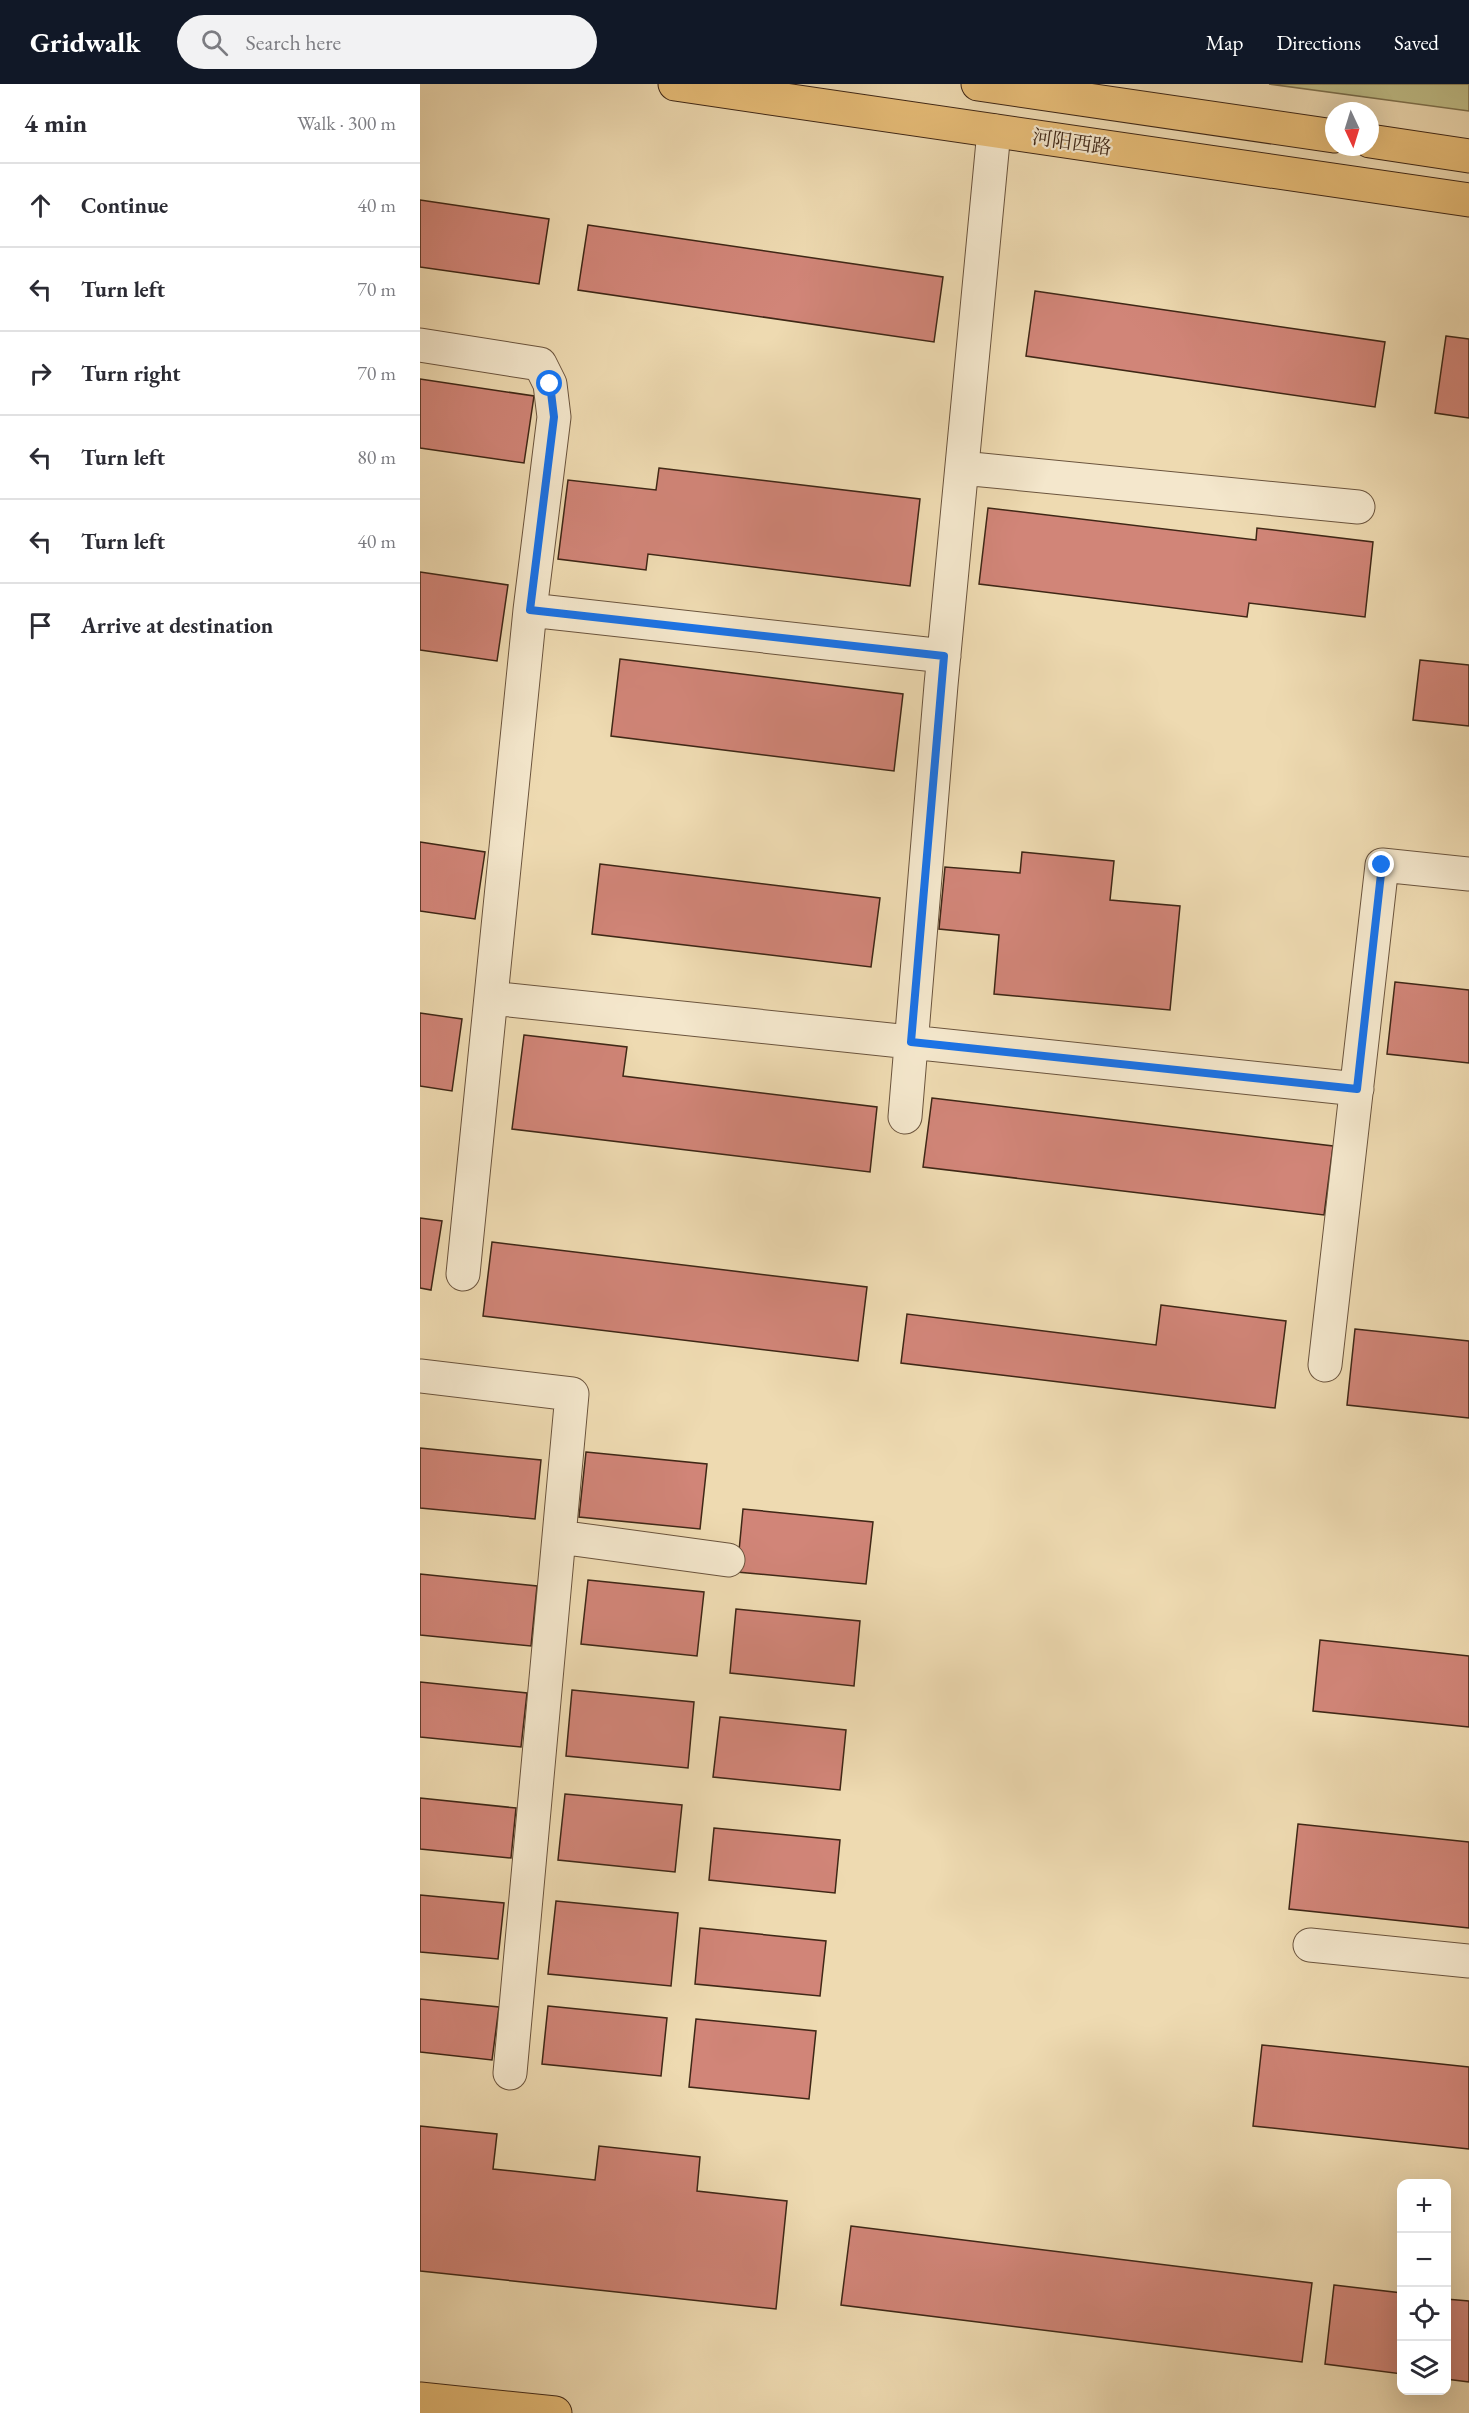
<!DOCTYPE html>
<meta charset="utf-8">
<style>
body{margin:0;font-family:"EB Garamond","Noto Serif SC",serif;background:#f2f2f3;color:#2b2b33}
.controls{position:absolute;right:18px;bottom:18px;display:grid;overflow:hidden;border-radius:12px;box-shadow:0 6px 24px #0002}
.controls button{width:54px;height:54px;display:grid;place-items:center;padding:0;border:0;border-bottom:2px solid #e1e1e2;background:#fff;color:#2b2b33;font:30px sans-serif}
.compass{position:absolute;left:905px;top:18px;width:54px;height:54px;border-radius:50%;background:#fff;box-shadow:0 6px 24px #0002;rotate:176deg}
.stop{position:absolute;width:18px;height:18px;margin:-14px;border:4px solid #1a73e8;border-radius:50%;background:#fff}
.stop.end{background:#1a73e8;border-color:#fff;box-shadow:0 2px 6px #0008}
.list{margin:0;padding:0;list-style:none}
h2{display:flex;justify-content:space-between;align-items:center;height:78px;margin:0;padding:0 24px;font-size:26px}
h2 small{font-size:20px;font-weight:400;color:#7c7c81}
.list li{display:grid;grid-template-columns:39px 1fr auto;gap:18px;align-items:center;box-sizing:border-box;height:84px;padding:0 24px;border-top:2px solid #e1e1e2}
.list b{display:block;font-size:22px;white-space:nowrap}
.list em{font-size:20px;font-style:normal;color:#7c7c81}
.icon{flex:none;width:33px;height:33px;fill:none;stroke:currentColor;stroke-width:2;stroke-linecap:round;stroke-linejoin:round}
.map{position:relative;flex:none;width:1049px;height:2329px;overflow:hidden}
header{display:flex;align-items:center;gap:36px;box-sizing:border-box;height:84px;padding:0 30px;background:#111827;color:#fff}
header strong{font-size:28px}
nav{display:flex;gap:33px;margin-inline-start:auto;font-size:21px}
.search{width:420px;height:54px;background:#f2f2f3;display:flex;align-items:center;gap:15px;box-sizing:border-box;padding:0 21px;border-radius:33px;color:#7c7c81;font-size:22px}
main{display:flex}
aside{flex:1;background:#fff}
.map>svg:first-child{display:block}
.green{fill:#bfbd87;stroke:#7f724e;stroke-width:1.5}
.building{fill:#d18578;stroke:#3f2716;stroke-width:1.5}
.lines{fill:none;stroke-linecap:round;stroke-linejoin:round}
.minor-casing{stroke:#6b543d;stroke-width:35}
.major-casing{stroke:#3f2716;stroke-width:35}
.minor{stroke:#f4e7cc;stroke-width:33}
.major{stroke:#e7bd78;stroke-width:33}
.route{stroke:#1a73e8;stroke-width:8}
.labels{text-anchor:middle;stroke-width:4.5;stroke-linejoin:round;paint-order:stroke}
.street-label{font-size:20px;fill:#3f2716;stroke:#f4e7cc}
</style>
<header>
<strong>Gridwalk</strong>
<div class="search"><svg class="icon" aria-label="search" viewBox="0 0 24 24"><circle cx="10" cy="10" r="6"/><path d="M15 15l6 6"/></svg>Search here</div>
<nav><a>Map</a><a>Directions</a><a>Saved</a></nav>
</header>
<main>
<aside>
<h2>4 min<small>Walk · 300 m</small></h2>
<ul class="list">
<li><svg class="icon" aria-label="ahead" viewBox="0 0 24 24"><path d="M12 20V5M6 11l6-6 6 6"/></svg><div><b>Continue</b></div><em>40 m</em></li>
<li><svg class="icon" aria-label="left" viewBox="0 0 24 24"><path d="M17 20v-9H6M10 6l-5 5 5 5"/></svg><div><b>Turn left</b></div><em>70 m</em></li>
<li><svg class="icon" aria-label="right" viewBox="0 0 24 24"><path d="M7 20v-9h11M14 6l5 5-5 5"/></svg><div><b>Turn right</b></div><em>70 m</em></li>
<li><svg class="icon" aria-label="left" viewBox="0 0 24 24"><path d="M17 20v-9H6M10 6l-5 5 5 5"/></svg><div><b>Turn left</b></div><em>80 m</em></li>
<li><svg class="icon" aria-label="left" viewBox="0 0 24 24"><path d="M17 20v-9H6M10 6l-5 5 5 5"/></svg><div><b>Turn left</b></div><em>40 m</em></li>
<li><svg class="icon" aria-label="arrive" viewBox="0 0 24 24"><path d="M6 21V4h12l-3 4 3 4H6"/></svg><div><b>Arrive at destination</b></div></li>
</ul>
</aside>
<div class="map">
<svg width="1049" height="2329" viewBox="0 0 1049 2329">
<rect width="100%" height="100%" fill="#eedab1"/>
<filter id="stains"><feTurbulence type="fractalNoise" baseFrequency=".00333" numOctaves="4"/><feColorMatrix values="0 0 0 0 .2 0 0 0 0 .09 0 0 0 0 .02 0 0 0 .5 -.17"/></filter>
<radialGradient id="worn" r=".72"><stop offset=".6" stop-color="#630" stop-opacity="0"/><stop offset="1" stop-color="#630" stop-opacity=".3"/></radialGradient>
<path class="green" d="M849,0H1049V27Z"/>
<path class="building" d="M0,116L129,135L119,200L0,183Z
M168,141L523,193L514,258L158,206Z
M615,207L965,258L955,323L606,272Z
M1026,252L1049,255V334L1015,329Z
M0,295L114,312L104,379L0,364Z
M239,384L500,415L490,502L228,470L226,486L138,475L148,396L236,406Z
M568,424L836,456L837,444L953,458L945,533L829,519L827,533L559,500Z
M0,488L88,501L77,577L0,566Z
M200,575L483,610L474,687L191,652Z
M1000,576L1049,581V642L993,636Z
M0,758L65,768L55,835L0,827Z
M602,768L694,777L690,816L760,822L750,926L574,910L579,851L519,845L525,783L600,789Z
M180,780L460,814L451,883L172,850Z
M975,898L1049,906V979L967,970Z
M0,929L42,935L32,1007L0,1002Z
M104,951L207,963L203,992L457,1023L450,1088L92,1045Z
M512,1014L913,1062L904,1131L503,1083Z
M0,1134L22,1137L11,1206L0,1204Z
M72,1158L447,1203L438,1277L63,1232Z
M741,1221L866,1237L855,1324L481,1279L487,1230L736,1261Z
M935,1245L1049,1257V1334L927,1321Z
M0,1364L121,1376L115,1435L0,1424Z
M166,1368L287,1380L280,1445L159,1433Z
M323,1425L453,1438L446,1500L317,1488Z
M0,1490L117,1502L111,1562L0,1551Z
M168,1496L284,1508L277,1572L161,1560Z
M316,1525L440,1537L434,1602L310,1589Z
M900,1556L1049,1572V1643L893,1627Z
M0,1598L107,1609L101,1663L0,1653Z
M152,1606L274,1618L268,1684L146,1672Z
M300,1633L426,1646L420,1706L293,1693Z
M145,1710L262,1721L255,1788L138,1776Z
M0,1714L96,1724L91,1774L0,1765Z
M878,1740L1049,1758V1844L869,1825Z
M294,1744L420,1756L415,1809L289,1796Z
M0,1811L84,1819L78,1875L0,1868Z
M136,1817L258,1829L251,1902L128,1890Z
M280,1844L406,1857L400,1912L275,1900Z
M0,1915L79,1923L72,1976L0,1968Z
M128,1922L247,1934L241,1992L122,1980Z
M276,1935L396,1947L389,2015L269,2003Z
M842,1961L1049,1983V2065L833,2042Z
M0,2042L77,2050L73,2085L175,2096L179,2062L280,2073L277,2107L367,2117L356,2225L0,2187Z
M431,2142L892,2199L882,2278L421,2221Z
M914,2201L982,2209V2290L905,2280Z
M1026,2215L1049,2217V2298L1026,2295Z"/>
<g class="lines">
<g class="minor-casing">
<path id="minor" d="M0,261L120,280L130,300L134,333L110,526L43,1190
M542,384L938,423
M110,526L524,572
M71,914L937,1005
M485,1033L521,601L574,47
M905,1281L962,781L1049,790
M0,1292L152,1310L90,1989
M139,1453L308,1476
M890,1861L1049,1877"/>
</g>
<g class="major-casing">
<path id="major" d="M255,0L1049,116
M558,0L914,52
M950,57L1049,72
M0,2315L135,2329"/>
</g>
<use href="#minor" class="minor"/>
<use href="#major" class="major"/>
</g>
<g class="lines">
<path class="route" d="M130,300L134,333L110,526L524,572L491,958L937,1005L962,781"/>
</g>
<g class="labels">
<g class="street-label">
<text transform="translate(652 58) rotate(8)" y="7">河阳西路</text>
</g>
</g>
<rect width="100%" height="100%" filter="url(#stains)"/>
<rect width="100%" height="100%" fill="url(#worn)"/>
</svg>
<div class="controls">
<button>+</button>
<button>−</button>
<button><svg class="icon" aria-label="locate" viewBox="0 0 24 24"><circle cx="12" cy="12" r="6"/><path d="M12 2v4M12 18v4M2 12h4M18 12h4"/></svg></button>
<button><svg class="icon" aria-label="layers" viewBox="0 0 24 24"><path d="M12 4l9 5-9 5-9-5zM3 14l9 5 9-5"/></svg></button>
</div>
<svg class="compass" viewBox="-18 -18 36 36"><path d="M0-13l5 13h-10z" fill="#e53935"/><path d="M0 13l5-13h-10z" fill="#7c7c81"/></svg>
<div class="stop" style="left:130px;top:300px"></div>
<div class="stop end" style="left:962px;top:781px"></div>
</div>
</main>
